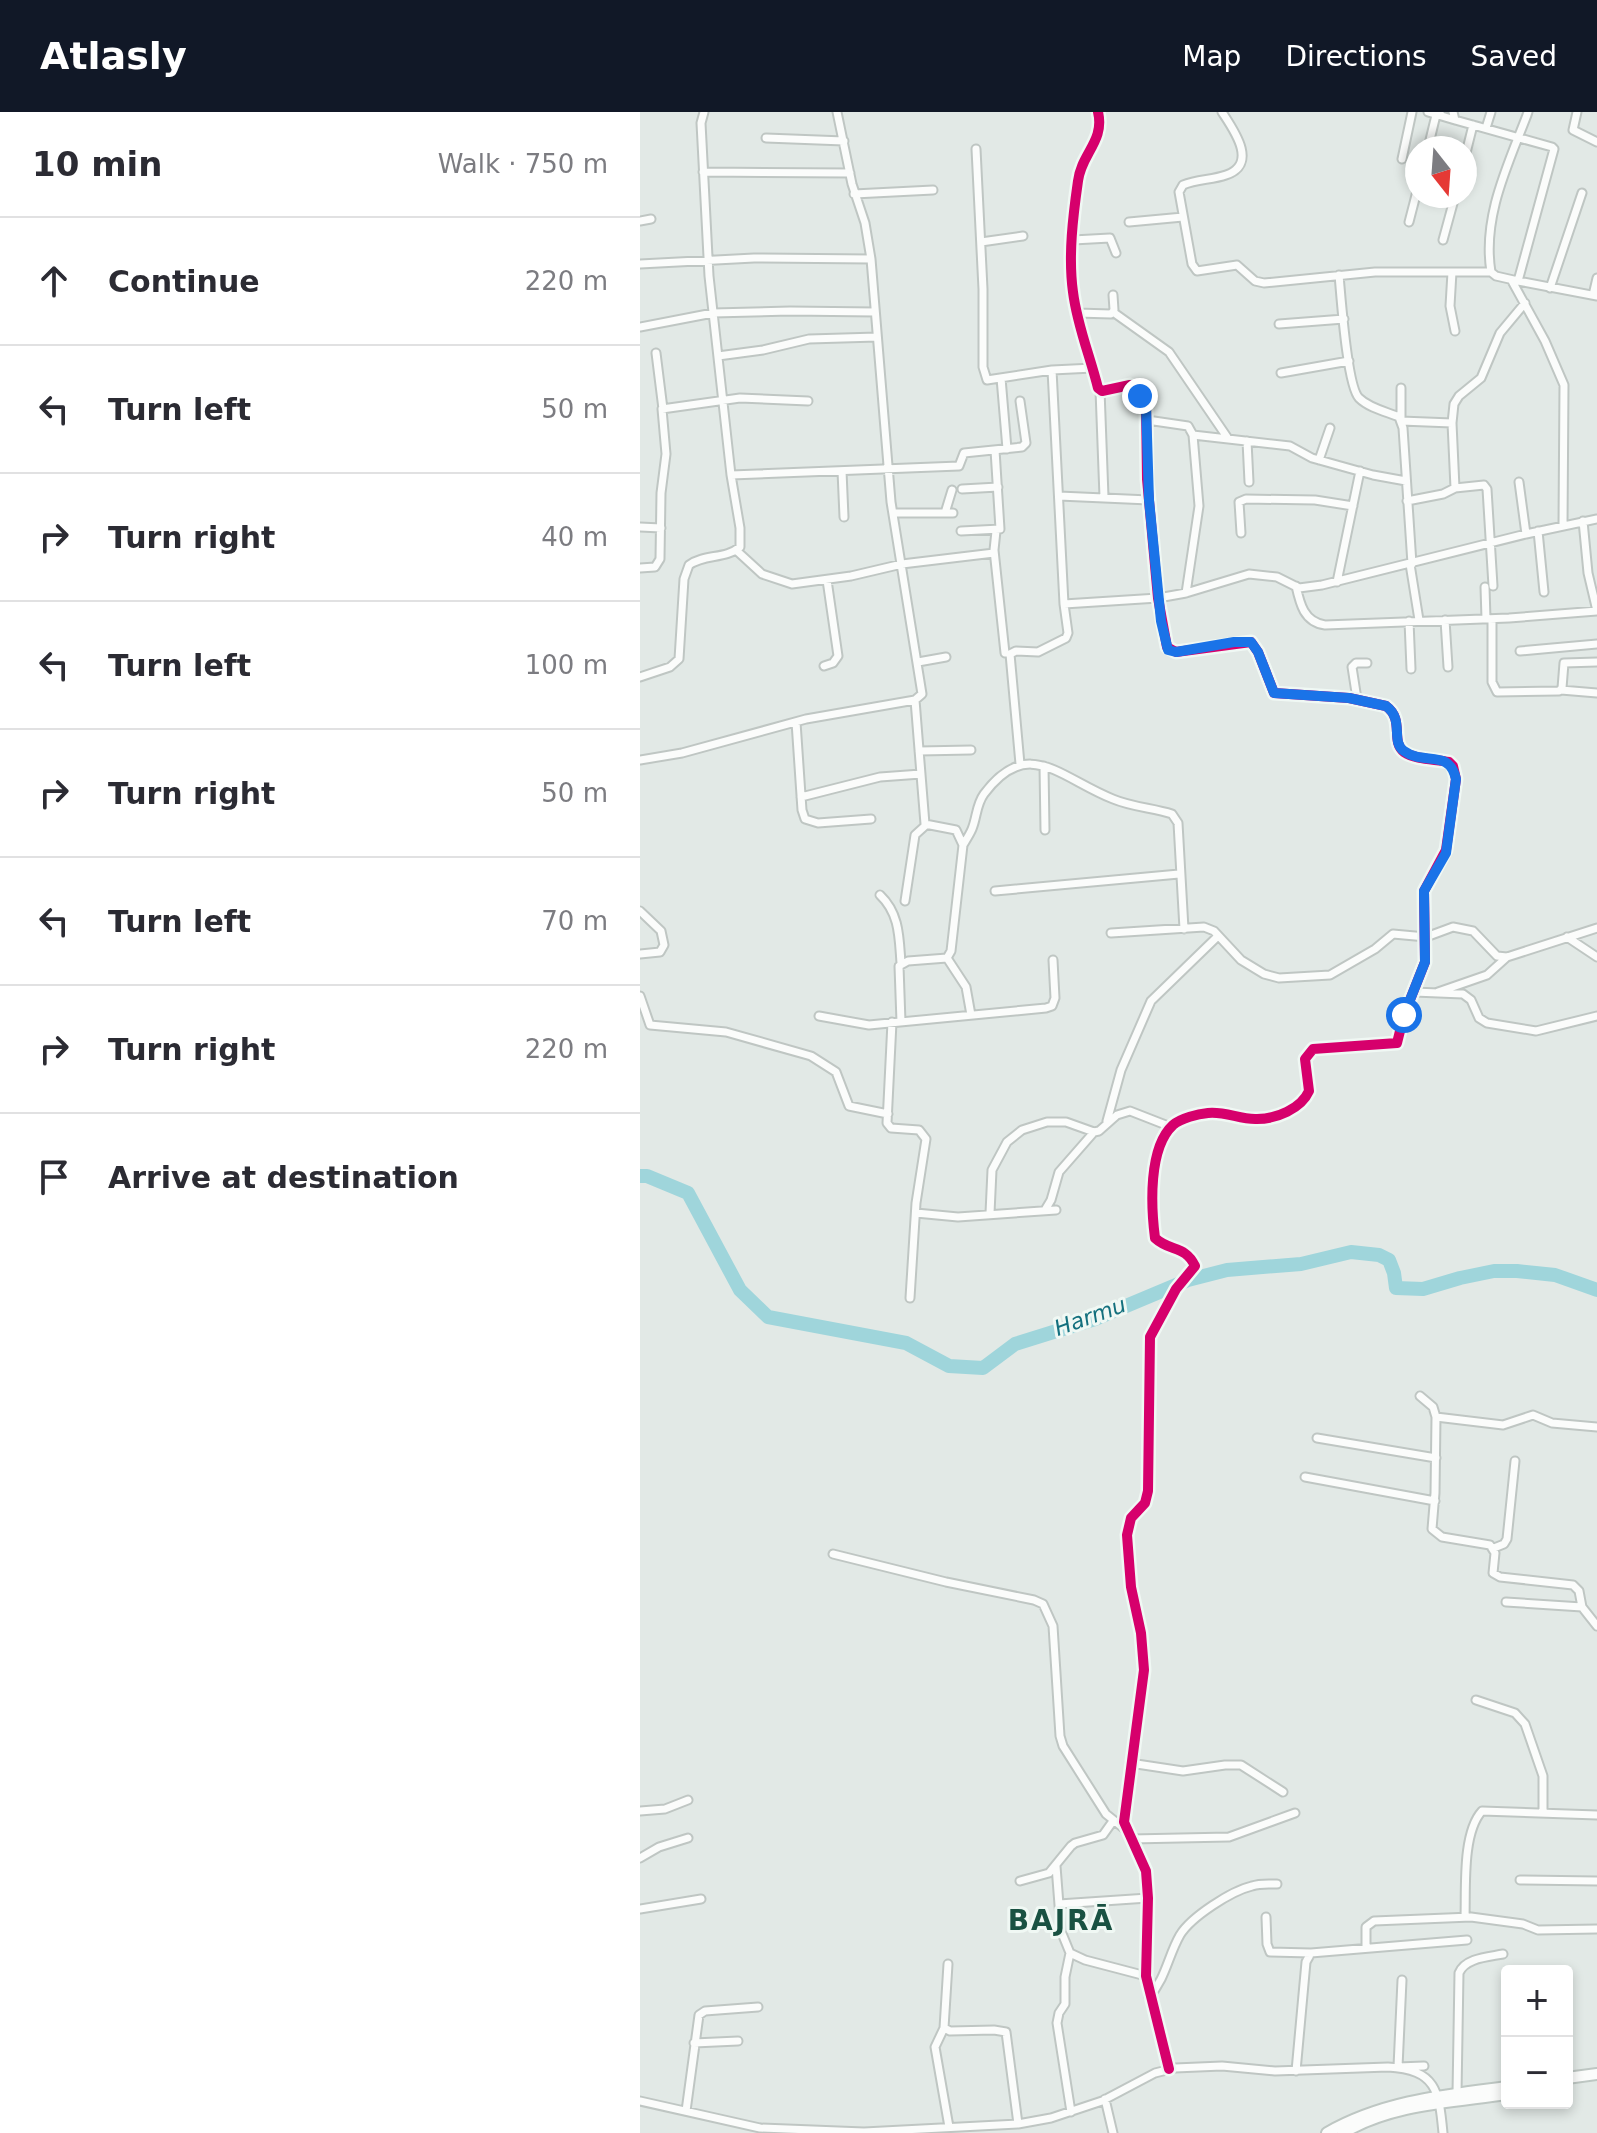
<!DOCTYPE html>
<meta charset="utf-8">
<style>
body{margin:0;font-family:"DejaVu Sans",sans-serif;background:#f2f2f3;color:#2b2b33}
.controls{position:absolute;right:24px;bottom:24px;display:grid;overflow:hidden;border-radius:8px;box-shadow:0 4px 12px #0003}
.controls button{width:72px;height:72px;display:grid;place-items:center;padding:0;border:0;border-bottom:2px solid #e1e1e2;background:#fff;color:#2b2b33;font:40px sans-serif}
.compass{position:absolute;left:765px;top:24px;width:72px;height:72px;border-radius:50%;background:#fff;box-shadow:0 4px 12px #0003;rotate:163deg}
.stop{position:absolute;width:24px;height:24px;margin:-18px;border:6px solid #1a73e8;border-radius:50%;background:#fff}
.stop.end{background:#1a73e8;border-color:#fff;box-shadow:0 2px 8px #0008}
.list{margin:0;padding:0;list-style:none}
h2{display:flex;justify-content:space-between;align-items:center;height:104px;margin:0;padding:0 32px;font-size:34px}
h2 small{font-size:26px;font-weight:400;color:#7c7c81}
.list li{display:grid;grid-template-columns:52px 1fr auto;gap:24px;align-items:center;box-sizing:border-box;height:128px;padding:0 32px;border-top:2px solid #e1e1e2}
.list b{display:block;font-size:30px;white-space:nowrap}
.list em{font-size:26px;font-style:normal;color:#7c7c81}
.icon{flex:none;width:44px;height:44px;fill:none;stroke:currentColor;stroke-width:2;stroke-linecap:round;stroke-linejoin:round}
.map{position:relative;flex:none;width:957px;height:2021px;overflow:hidden}
header{display:flex;align-items:center;gap:48px;box-sizing:border-box;height:112px;padding:0 40px;background:#111827;color:#fff}
header strong{font-size:38px}
nav{display:flex;gap:44px;margin-inline-start:auto;font-size:28px}
main{display:flex}
aside{flex:1;background:#fff}
.map>svg:first-child{display:block}
.lines{fill:none;stroke-linecap:round;stroke-linejoin:round}
.river{stroke:#9fd5db;stroke-width:14}
.street-casing{stroke:#bfc6c3;stroke-width:11}
.secondary-casing{stroke:#bec7c3;stroke-width:14}
.street{stroke:#fbfcfb;stroke-width:7}
.secondary{stroke:#fbfcfb;stroke-width:10}
.cycleway-casing{stroke:#f0f8f4;stroke-width:15}
.cycleway{stroke:#d6006c;stroke-width:10}
.route{stroke:#1a73e8;stroke-width:10}
.labels{text-anchor:middle;stroke-width:6;stroke-linejoin:round;paint-order:stroke}
.water-label{font-size:22px;font-style:italic;fill:#14707e;stroke:#f0f8f4}
.district-label{font-size:28px;font-weight:bold;letter-spacing:2px;fill:#195142;stroke:#f0f8f4}
</style>
<header>
<strong>Atlasly</strong>
<nav><a>Map</a><a>Directions</a><a>Saved</a></nav>
</header>
<main>
<aside>
<h2>10 min<small>Walk · 750 m</small></h2>
<ul class="list">
<li><svg class="icon" aria-label="ahead" viewBox="0 0 24 24"><path d="M12 20V5M6 11l6-6 6 6"/></svg><div><b>Continue</b></div><em>220 m</em></li>
<li><svg class="icon" aria-label="left" viewBox="0 0 24 24"><path d="M17 20v-9H6M10 6l-5 5 5 5"/></svg><div><b>Turn left</b></div><em>50 m</em></li>
<li><svg class="icon" aria-label="right" viewBox="0 0 24 24"><path d="M7 20v-9h11M14 6l5 5-5 5"/></svg><div><b>Turn right</b></div><em>40 m</em></li>
<li><svg class="icon" aria-label="left" viewBox="0 0 24 24"><path d="M17 20v-9H6M10 6l-5 5 5 5"/></svg><div><b>Turn left</b></div><em>100 m</em></li>
<li><svg class="icon" aria-label="right" viewBox="0 0 24 24"><path d="M7 20v-9h11M14 6l5 5-5 5"/></svg><div><b>Turn right</b></div><em>50 m</em></li>
<li><svg class="icon" aria-label="left" viewBox="0 0 24 24"><path d="M17 20v-9H6M10 6l-5 5 5 5"/></svg><div><b>Turn left</b></div><em>70 m</em></li>
<li><svg class="icon" aria-label="right" viewBox="0 0 24 24"><path d="M7 20v-9h11M14 6l5 5-5 5"/></svg><div><b>Turn right</b></div><em>220 m</em></li>
<li><svg class="icon" aria-label="arrive" viewBox="0 0 24 24"><path d="M6 21V4h12l-3 4 3 4H6"/></svg><div><b>Arrive at destination</b></div></li>
</ul>
</aside>
<div class="map">
<svg width="957" height="2021" viewBox="0 0 957 2021">
<rect width="100%" height="100%" fill="#e2e9e6"/>
<g class="lines">
<path class="river" d="M0,1064H7L48,1081L100,1178L128,1205L266,1231L309,1254L343,1256L375,1232L455,1207L548,1168L587,1158L661,1152L711,1140L739,1143L749,1148L754,1161L756,1176L783,1177L820,1166L854,1159H877L915,1163L957,1178"/>
<g class="street-casing">
<path id="street" d="M64,0L61,11L69,164L91,363L319,354L324,341L382,335L386,331L380,289
M458,0C465,29 441,42 438,69C433,104 428,144 433,180C437,213 450,244 458,276L462,279L490,273L506,293L507,367L518,486L527,535L536,540L611,530L618,540L634,581L709,586L746,594C765,608 750,629 764,640C776,648 795,647 809,650L813,654L816,667L806,738L784,779L785,850L764,903L757,931L673,937L665,947L669,979C661,997 636,1007 617,1007C601,1008 585,999 568,1001C558,1002 541,1006 533,1013C508,1036 511,1095 515,1126C530,1140 545,1133 555,1154L536,1177L510,1225L508,1379L505,1391L491,1406L487,1423L491,1475L501,1521L504,1558L484,1710L506,1759L508,1786L506,1864L529,1957
M582,0C593,17 619,52 586,63C572,68 557,67 543,73L539,80L552,152L557,159L597,153L615,169L624,171L735,160H851
M788,0L815,8L813,0
M937,0L933,18L957,30
M815,8L912,35L914,37L878,169L856,164L851,160C842,105 868,53 887,3L888,0
M846,16L851,0
M126,26L204,29
M788,36L796,3L800,0
M336,37L343,177V255L347,268L412,258
M825,45L833,13
M762,47L772,0
M63,60L210,61
M214,82L293,78
M0,109L11,107
M489,110L543,105
M769,110L777,79
M433,128L470,126L476,141
M803,128L815,84
M341,130L383,124
M0,152L114,146L231,147
M812,160L810,194L815,219
M699,163C701,184 707,274 719,286C729,296 747,300 759,305L763,316L772,452
M872,169L905,229L924,273L923,413
M878,169L957,184
M910,176L942,81
M953,183L957,166
M473,200L529,240L587,325
M437,201L471,202L474,198L473,183
M639,212L704,207
M0,215L73,201L150,199L235,200
M16,241L23,297
M78,244L123,238L169,227L237,225
M641,261L709,249
M361,266L367,337
M761,276V309L812,311
M460,278L464,385
M507,308L548,314L553,323L559,394L546,481
M553,323L650,334L672,346L733,363L766,369
M607,329L609,370
M679,348L690,316
M202,359L204,405
M879,370L886,422
M815,376L844,373L847,377L853,474
M322,377L358,375
M419,384L509,388
M767,389L803,382L815,376L812,311L814,292L819,284L841,266L860,221L885,191
M253,401H313
M305,401L312,378
M0,415L21,416
M321,419L360,417L355,338
M356,419L354,438L365,541
M898,419L904,480
M601,421L599,390L606,387L675,388L713,394
M97,439L122,462L152,472L211,464L262,452L354,441
M770,452L779,508
M0,456L15,455L20,447L21,381L26,342L22,297L100,286L168,289
M697,470L720,359
M656,474C660,492 664,510 685,513L869,506L957,499L948,461L943,409
M845,475L846,507
M424,492L518,486L546,481L609,462L637,465L659,476L682,473L886,422L957,407
M852,507V570L857,580L919,579L922,576L924,551L957,550
M805,508L808,555
M769,509L771,557
M880,539L957,532
M278,550L306,545
M184,554L193,551L198,544L187,468
M0,565L30,555L39,547L44,467L49,453C64,442 86,447 100,435V416L91,363
M921,578L957,581
M717,587L712,555L716,551H727
M156,610L162,698L165,707L178,711L231,707
M279,639L331,638
M0,648L42,641L166,607L275,588L282,582L251,390L231,147L225,111L212,72L197,0
M380,652L370,542L376,539L398,540L426,526L428,521L424,492L412,258L453,256
M404,654L405,718
M161,685L240,665L281,662
M323,733C326,728 330,722 332,717C337,705 336,693 344,682C388,623 420,666 473,687C492,695 513,696 532,702L538,711L544,817
M355,779L539,762
M240,783C260,802 259,826 261,851
M265,789L275,723L286,713
M0,799L21,819L24,833L20,840L0,842
M471,821L564,815L574,819L601,848L624,862L639,866L690,863L735,837L753,822L786,825L813,815L833,819L857,844L867,845L957,816
M927,825L957,845
M307,846L326,875L331,903
M774,880L823,882L831,888L839,906L847,911L896,919L957,904
M798,880L847,863L867,845
M0,884L10,913L86,920L171,944L196,960L209,994L248,1002
M179,904L229,913L406,896L412,894L415,886L413,848
M252,910L247,1011L251,1016L279,1018L286,1027L276,1091L270,1186
M261,910L259,854L268,849L307,846L311,839L323,733L316,718L285,712L275,588
M467,1009L481,958L511,889L578,824
M405,1098L411,1088L419,1060L454,1020
M276,1101L318,1105L416,1098
M350,1101L352,1058L367,1030L382,1018L407,1010H426L454,1020L459,1019L477,1003L490,999L531,1015
M780,1284L793,1295L796,1305L795,1381L792,1417L802,1425L850,1433L855,1441L853,1461L860,1465L933,1473L939,1479L942,1495L957,1514
M796,1305L863,1313L893,1303L912,1311L957,1315
M677,1326L796,1346
M665,1365L795,1389
M854,1436L864,1432L867,1427L875,1349
M193,1442L306,1470L394,1488L403,1492L413,1514L420,1624L423,1634L466,1702L486,1718
M866,1490L942,1495
M836,1588L875,1601L885,1612L903,1664V1700
M490,1651L543,1659L585,1653H601L643,1680
M0,1699L25,1697L48,1688
M491,1727L589,1725L655,1701
M0,1746L19,1735L48,1726
M416,1754L421,1819L430,1841L445,1848L506,1864
M880,1768L957,1769
M380,1769L409,1761L431,1734L435,1731L463,1723L473,1709
M419,1792L508,1786
M0,1797L61,1787
M626,1805L627,1832L630,1840L671,1841
M825,1805C826,1776 822,1721 842,1699L957,1703
M726,1835V1815L734,1809L831,1805L883,1812L898,1818L957,1817
M430,1841L425,1865V1892L419,1901L417,1911L431,2000
M308,1852L304,1916L310,1919L354,1918L366,1920L378,2012
M762,1868L758,1955L784,1954
M509,1885C526,1866 528,1844 540,1823C551,1805 591,1779 612,1774C620,1771 629,1772 637,1772
M304,1916L295,1935L309,2015
M54,1931L98,1929
M656,1959L666,1850L671,1841L827,1828
M817,1982L819,1861C825,1846 848,1845 863,1842
M465,1987L473,2021
M0,1989L120,2016L224,2020L378,2012L411,2006L462,1989L515,1961L535,1956L582,1954L635,1959L748,1955C796,1958 799,1978 803,2021
M46,1999L59,1903L65,1899L118,1895"/>
</g>
<g class="secondary-casing">
<path id="secondary" d="M927,1966L957,1962
M687,2021C743,1989 805,1983 867,1975
M703,2021C751,1992 813,1990 867,1982"/>
</g>
<use href="#street" class="street"/>
<use href="#secondary" class="secondary"/>
<g class="cycleway-casing">
<path id="cycleway" d="M458,0C465,29 441,42 438,69C433,104 428,144 433,180C437,213 450,244 458,276L462,279L490,273L506,293L507,367L518,486L527,535L536,540L611,530L618,540L634,581L709,586L746,594C765,608 750,629 764,640C776,648 795,647 809,650L813,654L816,667L806,738L784,779L785,850L764,903L757,931L673,937L665,947L669,979C661,997 636,1007 617,1007C601,1008 585,999 568,1001C558,1002 541,1006 533,1013C508,1036 511,1095 515,1126C530,1140 545,1133 555,1154L536,1177L510,1225L508,1379L505,1391L491,1406L487,1423L491,1475L501,1521L504,1558L484,1710L506,1759L508,1786L506,1864L529,1957"/>
</g>
<use href="#cycleway" class="cycleway"/>
</g>
<g class="lines">
<path class="route" d="M500,284L506,293L509,388L521,509L528,538L536,540L594,530H611L618,540L634,581L709,586L746,594C765,608 750,629 764,639C784,654 809,636 816,667L806,741L784,779L785,850L764,903"/>
</g>
<g class="labels">
<g class="water-label">
<text transform="translate(450 1204) rotate(-20)" y="8">Harmu</text>
</g>
<g class="district-label">
<text x="421" y="1818">BAJRĀ</text>
</g>
</g>
</svg>
<div class="controls">
<button>+</button>
<button>−</button>
</div>
<svg class="compass" viewBox="-18 -18 36 36"><path d="M0-13l5 13h-10z" fill="#e53935"/><path d="M0 13l5-13h-10z" fill="#7c7c81"/></svg>
<div class="stop" style="left:764px;top:903px"></div>
<div class="stop end" style="left:500px;top:284px"></div>
</div>
</main>
